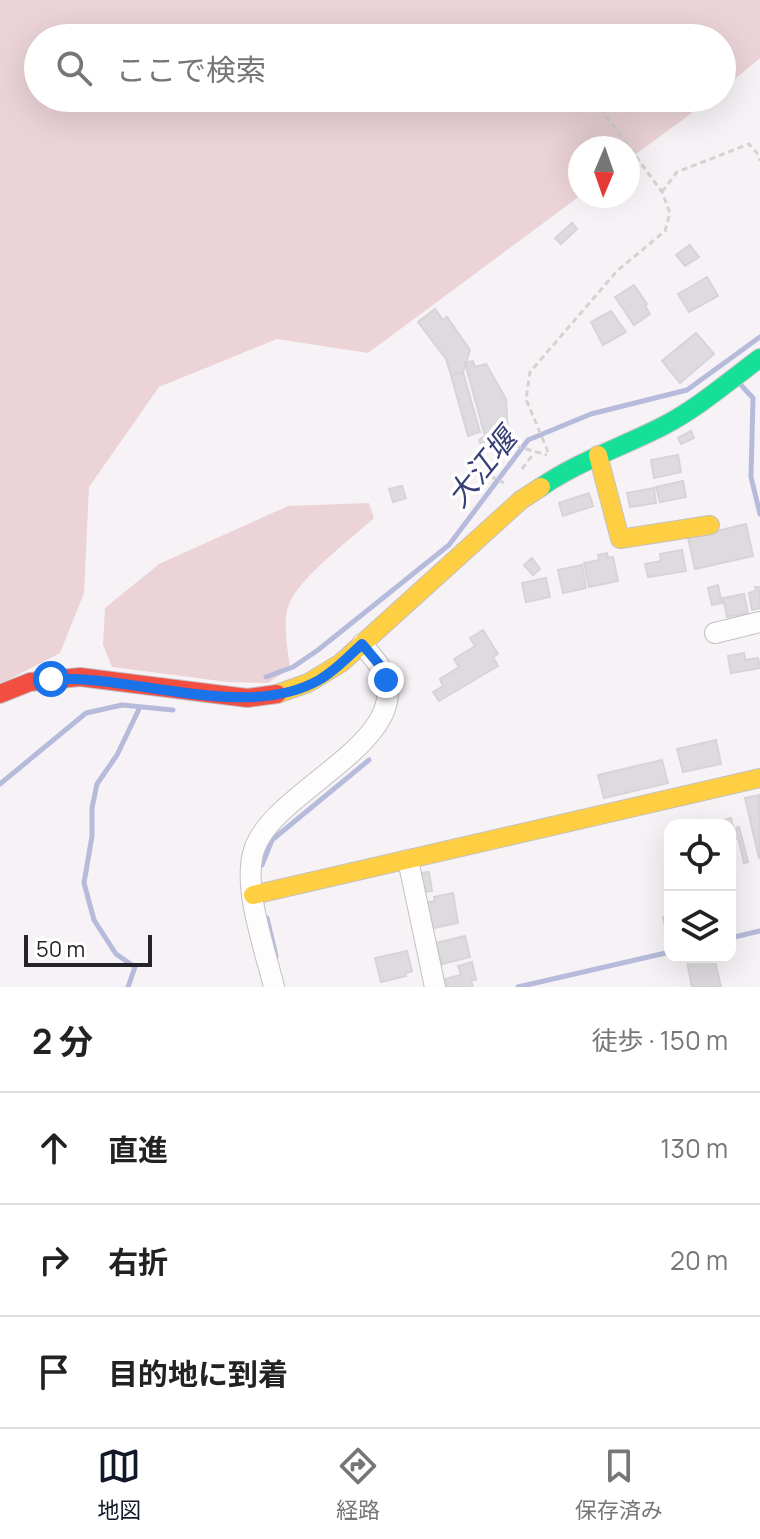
<!DOCTYPE html>
<html lang="ja">
<meta charset="utf-8">
<style>
body{margin:0;font-family:Manrope,"Noto Sans JP",sans-serif;background:#f2f2f2;color:#222}
.controls{position:absolute;right:24px;bottom:24px;display:grid;overflow:hidden;border-radius:16px;box-shadow:0 8px 32px #0002}
.controls button{width:72px;height:72px;display:grid;place-items:center;padding:0;border:0;border-bottom:2px solid #e0e0e0;background:#fff;color:#222;font:40px sans-serif}
.compass{position:absolute;left:568px;top:136px;width:72px;height:72px;border-radius:50%;background:#fff;box-shadow:0 8px 32px #0002;rotate:182deg}
.scale{position:absolute;left:24px;bottom:20px;width:128px;box-sizing:border-box;padding-left:8px;border:4px solid #252326;border-top:0;font-size:22px;line-height:28px;white-space:nowrap;color:#252326;-webkit-text-stroke:6px #fff;paint-order:stroke}
.stop{position:absolute;width:24px;height:24px;margin:-18px;border:6px solid #1a73e8;border-radius:50%;background:#fff}
.stop.end{background:#1a73e8;border-color:#fff;box-shadow:0 2px 8px #0008}
.list{margin:0;padding:0;list-style:none}
h2{display:flex;justify-content:space-between;align-items:center;height:104px;margin:0;padding:0 32px;font-size:34px}
h2 small{font-size:26px;font-weight:400;color:#767676}
.list li{display:grid;grid-template-columns:52px 1fr auto;gap:24px;align-items:center;box-sizing:border-box;height:112px;padding:0 32px;border-top:2px solid #e0e0e0}
.list b{display:block;font-size:30px;white-space:nowrap}
.list em{font-size:26px;font-style:normal;color:#767676}
.icon{flex:none;width:44px;height:44px;fill:none;stroke:currentColor;stroke-width:2;stroke-linecap:round;stroke-linejoin:round}
.map{position:relative;flex:none;width:760px;height:987px;overflow:hidden}
.search{position:absolute;background:#fff;box-shadow:0 8px 32px #0002;left:24px;right:24px;top:24px;height:88px;display:flex;align-items:center;gap:20px;box-sizing:border-box;padding:0 28px;border-radius:44px;color:#767676;font-size:30px}
.sheet{height:440px;background:#fff}
nav{display:flex;justify-content:space-around;align-items:center;box-sizing:border-box;height:112px;border-top:2px solid #e0e0e0;background:#fff;font-size:22px;color:#767676}
nav a{display:grid;justify-items:center;gap:4px}
nav .on{color:#111827}
.map>svg:first-child{display:block}
.green{fill:#ebd3d7}
.lines{fill:none;stroke-linecap:round;stroke-linejoin:round}
.stream{stroke:#b6bbdb;stroke-width:5}
.building{fill:#dedbdf;stroke:#d7d4d8;stroke-width:2}
.street-casing{stroke:#c3c0c3;stroke-width:22}
.fast-casing{stroke:#c3c0c3;stroke-width:20}
.slow-casing{stroke:#c3c0c3;stroke-width:20}
.jam-casing{stroke:#c3c0c3;stroke-width:20}
.path{stroke:#d3d3d3;stroke-width:3;stroke-dasharray:6 4;stroke-linecap:butt}
.street{stroke:#fefdfe;stroke-width:20}
.fast{stroke:#16e098;stroke-width:18}
.slow{stroke:#ffcf43;stroke-width:18}
.jam{stroke:#f24e42;stroke-width:18}
.route{stroke:#1a73e8;stroke-width:10}
.labels{text-anchor:middle;stroke-width:7;stroke-linejoin:round;paint-order:stroke}
.water-label{font-size:30px;font-style:italic;fill:#383f78;stroke:#fff}
</style>
<div class="map">
<svg width="760" height="987" viewBox="0 0 760 987">
<rect width="100%" height="100%" fill="#f6f2f6"/>
<path class="green" d="M0,0H760V58L722,90V38H38V98H712L628,160V148H580V196L368,353L277,339L159,387L89,487L84,593L60,653L0,684Z
M369,503L374,518C351,539 300,577 289,604C282,619 288,652 290,668L268,683L228,682L112,667L103,645L105,608L159,564L288,506Z"/>
<g class="lines">
<path class="stream" d="M740,384L753,398L751,477L760,514
M266,677L293,667L318,650L449,545L528,440L591,414L687,390L760,337
M0,784L86,713L122,705L173,710
M262,865L272,840L369,760
M267,918L276,956
M730,938L760,931
M128,987L135,967L116,954L94,920L84,883L92,836V808L97,784L117,755L140,707
M518,987L670,952"/>
</g>
<path class="building" d="M572,223L577,229L561,244L555,238Z
M690,245L699,257L685,266L676,255Z
M707,277L718,296L689,312L678,294Z
M634,285L647,304L645,306L650,314L634,325L615,297Z
M435,309L443,320L447,317L470,350L463,372L451,375L446,359L418,322Z
M611,311L626,332L603,345L591,322Z
M696,333L714,354L680,383L662,361Z
M473,361L475,367L486,364L506,399L508,435L481,444L479,440L485,436L465,363Z
M463,372L480,432L468,436L451,375Z
M691,431L694,438L681,444L678,438Z
M678,455L681,472L654,478L651,460Z
M683,481L686,497L660,502L656,487Z
M402,486L406,498L393,502L389,489Z
M654,488L656,503L630,507L627,493Z
M589,493L593,506L563,516L559,503Z
M746,524L753,556L695,569L688,538Z
M682,550L686,571L648,577L645,564L661,561L660,554Z
M607,553L608,558L613,557L618,581L589,587L584,563L599,560L598,555Z
M532,558L540,569L533,575L524,565Z
M582,565L586,588L563,593L558,570Z
M546,578L550,597L526,602L522,583Z
M718,585L722,603L712,605L708,588Z
M755,587H760V608L752,610L749,593L756,591Z
M744,594L748,613L727,617L723,598Z
M483,630L498,654L493,657L498,666L439,701L433,692L443,686L440,679L459,667L454,659L475,646L470,638Z
M744,653L745,660L758,658L760,668L731,673L728,656Z
M716,740L721,764L683,772L677,749Z
M662,760L668,783L604,798L598,775Z
M759,795L760,858H759L745,798Z
M731,818L736,839L730,841V825H707Z
M739,827L748,862L744,863L736,828Z
M429,872L432,891L425,892L419,873Z
M453,893L458,923L429,929L424,903L435,901L434,897Z
M670,915V945H669L663,917Z
M465,936L470,957L442,964L436,943Z
M407,951L412,971L405,973L406,976L381,982L375,958Z
M686,957H714L721,987H692Z
M472,962L476,980H471L473,987H447L445,979L461,975L458,966Z"/>
<g class="lines">
<g class="street-casing">
<path id="street" d="M715,633L760,622
M408,860L435,987
M274,987C265,949 242,887 254,850C273,790 413,743 384,673C379,663 369,653 362,644"/>
</g>
<g class="fast-casing">
<path id="fast" d="M541,487C579,461 622,447 663,426C698,408 729,381 760,358"/>
</g>
<g class="slow-casing">
<path id="slow" d="M598,455L620,539L710,525
M277,694L308,683L341,663L521,500L541,487
M253,895L760,778"/>
</g>
<g class="jam-casing">
<path id="jam" d="M0,694L30,682L80,677L247,698L277,694"/>
</g>
<path class="path" d="M662,192L677,172L749,144L757,153L760,161
M496,447L516,446L547,455
M548,452L526,399L530,372L617,271L665,231L670,213L662,192L599,106
M522,469L534,453
M490,476L504,483"/>
<use href="#street" class="street"/>
<use href="#fast" class="fast"/>
<use href="#slow" class="slow"/>
<use href="#jam" class="jam"/>
</g>
<g class="lines">
<path class="route" d="M51,679C133,674 245,722 319,680C335,671 349,656 362,644L383,669L386,680"/>
</g>
<g class="labels">
<g class="water-label">
<text transform="translate(482 468) rotate(-51)" y="10">大江堰</text>
</g>
</g>
</svg>
<div class="controls">
<button><svg class="icon" aria-label="locate" viewBox="0 0 24 24"><circle cx="12" cy="12" r="6"/><path d="M12 2v4M12 18v4M2 12h4M18 12h4"/></svg></button>
<button><svg class="icon" aria-label="layers" viewBox="0 0 24 24"><path d="M12 4l9 5-9 5-9-5zM3 14l9 5 9-5"/></svg></button>
</div>
<svg class="compass" viewBox="-18 -18 36 36"><path d="M0-13l5 13h-10z" fill="#e53935"/><path d="M0 13l5-13h-10z" fill="#767676"/></svg>
<div class="scale">50 m</div>
<div class="stop" style="left:51px;top:679px"></div>
<div class="stop end" style="left:386px;top:680px"></div>
<div class="search"><svg class="icon" aria-label="search" viewBox="0 0 24 24"><circle cx="10" cy="10" r="6"/><path d="M15 15l6 6"/></svg>ここで検索</div>
</div>
<section class="sheet">
<h2>2 分<small>徒歩 · 150 m</small></h2>
<ul class="list">
<li><svg class="icon" aria-label="ahead" viewBox="0 0 24 24"><path d="M12 20V5M6 11l6-6 6 6"/></svg><div><b>直進</b></div><em>130 m</em></li>
<li><svg class="icon" aria-label="right" viewBox="0 0 24 24"><path d="M7 20v-9h11M14 6l5 5-5 5"/></svg><div><b>右折</b></div><em>20 m</em></li>
<li><svg class="icon" aria-label="arrive" viewBox="0 0 24 24"><path d="M6 21V4h12l-3 4 3 4H6"/></svg><div><b>目的地に到着</b></div></li>
</ul>
</section>
<nav>
<a class="on"><svg class="icon" aria-label="map" viewBox="0 0 24 24"><path d="M3 6l6-2 6 2 6-2v14l-6 2-6-2-6 2zM9 4v14M15 6v14"/></svg>地図</a>
<a><svg class="icon" aria-label="directions" viewBox="0 0 24 24"><path d="M12 3l9 9-9 9-9-9zM9 14v-3h6M13 9l2 2-2 2"/></svg>経路</a>
<a><svg class="icon" aria-label="saved" viewBox="0 0 24 24"><path d="M7 4h10v16l-5-4-5 4z"/></svg>保存済み</a>
</nav>
